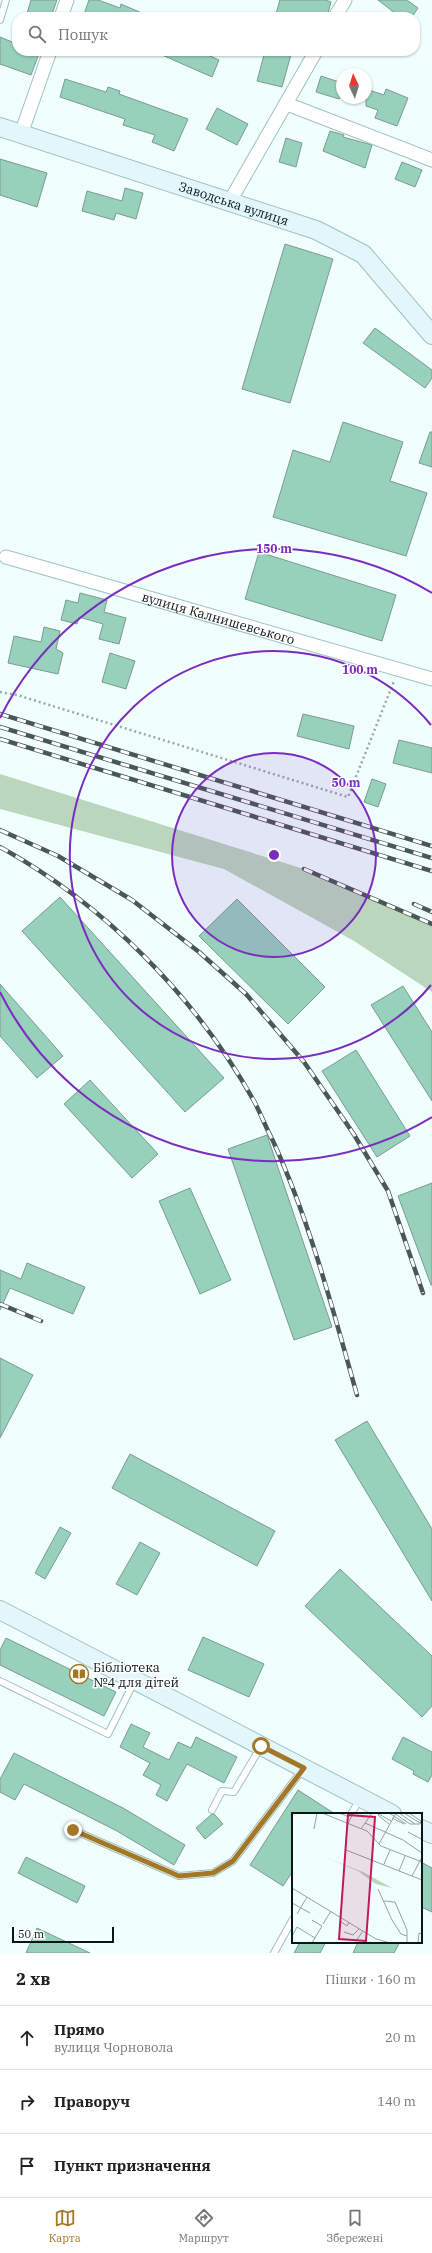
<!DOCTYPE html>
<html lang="uk">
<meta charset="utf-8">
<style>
body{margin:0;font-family:"IBM Plex Serif",serif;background:#f2f2f2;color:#222}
.compass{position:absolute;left:336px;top:68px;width:36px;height:36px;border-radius:50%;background:#fff;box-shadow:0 1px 3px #0004;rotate:356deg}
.scale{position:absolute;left:12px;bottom:10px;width:102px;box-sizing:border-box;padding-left:4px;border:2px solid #091616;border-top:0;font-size:11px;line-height:14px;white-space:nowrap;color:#091616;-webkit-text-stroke:3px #fff;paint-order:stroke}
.stop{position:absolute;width:12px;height:12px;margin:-9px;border:3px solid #a37728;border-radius:50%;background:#fff}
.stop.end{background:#a37728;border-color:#fff;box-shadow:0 1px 4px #0008}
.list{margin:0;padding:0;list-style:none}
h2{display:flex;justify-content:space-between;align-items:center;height:52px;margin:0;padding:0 16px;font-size:17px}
h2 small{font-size:13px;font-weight:400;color:#767676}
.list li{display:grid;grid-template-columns:26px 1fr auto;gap:12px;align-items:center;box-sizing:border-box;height:64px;padding:0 16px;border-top:1px solid #e0e0e0}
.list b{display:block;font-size:15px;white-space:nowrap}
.list p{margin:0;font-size:13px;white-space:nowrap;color:#767676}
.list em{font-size:13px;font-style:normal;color:#767676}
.icon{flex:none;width:22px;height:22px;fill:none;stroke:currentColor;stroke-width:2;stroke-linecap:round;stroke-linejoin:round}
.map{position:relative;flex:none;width:432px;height:1953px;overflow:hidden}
.search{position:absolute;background:#fff;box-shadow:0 1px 3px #0004;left:12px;right:12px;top:12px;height:44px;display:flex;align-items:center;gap:10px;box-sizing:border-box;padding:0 14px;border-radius:16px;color:#767676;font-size:15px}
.sheet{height:244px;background:#fff}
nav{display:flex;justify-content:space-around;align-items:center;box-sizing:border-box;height:56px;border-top:1px solid #e0e0e0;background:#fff;font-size:11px;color:#767676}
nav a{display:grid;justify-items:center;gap:2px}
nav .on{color:#a37728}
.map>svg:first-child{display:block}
.green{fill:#bad6bc}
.building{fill:#97d0bb;stroke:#7c9b8f}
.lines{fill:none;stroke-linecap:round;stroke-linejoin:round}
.lane-casing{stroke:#9ec2c0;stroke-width:8}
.street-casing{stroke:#9ec2c0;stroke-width:15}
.secondary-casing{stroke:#9ec2c0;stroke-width:20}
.path{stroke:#9aa9a8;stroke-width:2.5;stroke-dasharray:2 3;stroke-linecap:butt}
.lane{stroke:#fff;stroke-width:6}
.street{stroke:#fff;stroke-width:13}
.secondary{stroke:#e3f6fb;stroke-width:18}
.rail-casing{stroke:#4a5757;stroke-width:4.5}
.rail{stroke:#fff;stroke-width:3;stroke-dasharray:9;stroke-linecap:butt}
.route{stroke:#a37728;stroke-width:5}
.ring{fill:none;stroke:#7b2cbf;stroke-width:2}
.labels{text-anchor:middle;stroke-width:3;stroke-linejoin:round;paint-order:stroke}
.street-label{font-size:13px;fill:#091616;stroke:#fff}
.poi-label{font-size:13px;fill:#091616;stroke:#fff;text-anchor:start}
.inset-road{fill:none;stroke:#94a2a1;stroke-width:1}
.view{fill:#c2185b;fill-opacity:0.15;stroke:#c2185b;stroke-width:2}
.inset-edge{fill:none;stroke:#091616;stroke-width:2}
.centre{fill:#7b2cbf;stroke:#fff;stroke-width:2}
.ring-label{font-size:12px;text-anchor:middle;font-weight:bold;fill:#7b2cbf;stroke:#fff;stroke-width:3;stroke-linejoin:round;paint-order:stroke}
</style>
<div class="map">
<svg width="432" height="1953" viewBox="0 0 432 1953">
<rect width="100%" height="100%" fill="#f0fffe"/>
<path class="green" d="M0,774L304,869L432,924V992L354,941L224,869L0,809Z"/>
<path class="building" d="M31,0H57L51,17H26Z
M89,0H98L120,8L121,4L151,17H83Z
M280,0H326L331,2L327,17H275Z
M378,0H407L418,8L412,17H400Z
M0,37L17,44V51H40L31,75L0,64Z
M153,51H199L219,60L212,77Z
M265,51H292L282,87L257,81Z
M321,76L342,83V98L340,97L339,99L316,92Z
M65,79L106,92L108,87L120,91L119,94L188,119L174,151L152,142L155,135L123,125L125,119L60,97Z
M366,89L384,95L386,89L408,98L397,126L375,118L378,110L366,106Z
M217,108L248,124L237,145L206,129Z
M330,131L344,135L343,137L372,145L365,168L323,151Z
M286,138L302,143L296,167L279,162Z
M0,159L47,173L37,207L0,195Z
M402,162L422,170L415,187L395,179Z
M125,188L143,193L136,219L116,213L114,220L82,211L87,191L122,201Z
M285,244L333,259L290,403L242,389Z
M375,328L432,370V378L425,388L363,343Z
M343,422L403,442L390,481L427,493L406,556L273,517L293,450L330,462Z
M430,432H432V467L419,463Z
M259,552L396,595L382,641L245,599Z
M80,593L107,600L104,612L126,618L119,644L99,639L103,624L79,617L77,624L61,620L66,600L78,603Z
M44,627L60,631L56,649L63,653L58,674L8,663L14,636L41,642Z
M110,653L135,661L126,689L102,682Z
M303,714L354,726L349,749L297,736Z
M399,740L432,748V773L393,763Z
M372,779L386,784L378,807L364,802Z
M60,897L224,1078L185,1112L22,931Z
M237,899L325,987L288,1024L199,936Z
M0,984L63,1056L37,1078L0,1036Z
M403,986L432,1032V1101L371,1005Z
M356,1050L410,1136L377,1157L322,1071Z
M90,1080L158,1154L132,1178L64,1104Z
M267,1135L332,1327L294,1340L228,1149Z
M432,1183V1285H431L398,1196Z
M190,1188L231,1280L200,1294L159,1201Z
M27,1263L85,1287L73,1314L10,1288L0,1310V1270L21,1279Z
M0,1358L33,1375L0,1438Z
M367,1421L432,1529V1601L335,1440Z
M130,1454L275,1531L257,1566L112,1488Z
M60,1527L71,1533L45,1579L35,1573Z
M140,1542L160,1553L137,1595L116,1584Z
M340,1569L432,1656V1706L422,1717L305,1606Z
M203,1637L264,1664L249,1697L188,1670Z
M6,1638L116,1692L104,1716L0,1665V1650Z
M131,1724L150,1733L143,1747L169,1760L178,1742L191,1748L196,1737L237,1757L224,1783L187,1764L167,1801L156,1795L161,1785L143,1775L150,1763L120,1747Z
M403,1737L432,1752V1775L428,1782L413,1774L414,1771L392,1759Z
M14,1753L123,1808L185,1845L174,1865L117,1831L24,1784L15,1800L0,1792V1779Z
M298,1790L335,1814H293V1871L283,1886L250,1865Z
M212,1814H214L223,1824L205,1839L196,1828Z
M26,1857L85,1886L77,1903L18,1873Z
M421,1862L432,1868V1912L421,1907Z
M37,1928L90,1953H26Z
M300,1942H326L320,1953H294Z
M358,1942H400L394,1953H353Z"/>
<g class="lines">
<g class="lane-casing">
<path id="lane" d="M0,20L6,0
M0,1681L108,1734L134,1682
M212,1810L222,1791L234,1792L260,1748
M351,1814L360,1799
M73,1830L179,1876L213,1873L233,1861L303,1769
M274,1953L293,1919"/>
</g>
<g class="street-casing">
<g id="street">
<path d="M61,17L67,0"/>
<path d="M335,17L345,0"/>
<path d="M287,104L432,160"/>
<path d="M21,134L50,51"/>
<path d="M230,201L316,51"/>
<path id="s1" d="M6,557L432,679"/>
</g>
</g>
<g class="secondary-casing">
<g id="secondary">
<path id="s2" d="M0,127L316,230L363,254L432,335"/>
<path d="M0,1610L392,1814"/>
<path d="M421,1829L432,1834"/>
</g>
</g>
<path class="path" d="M0,692L17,695L348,797L394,681"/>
<use href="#lane" class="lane"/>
<use href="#street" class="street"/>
<use href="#secondary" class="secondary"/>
<g class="rail-casing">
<path id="rail" d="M0,714L432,846
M0,727L432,858
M0,739L432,871
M0,830L58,856L132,900L199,952L246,994L304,1062L353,1133L388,1191L423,1293
M0,847C105,905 195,996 254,1101C261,1114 266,1128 273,1141C310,1222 333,1310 357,1395
M304,869L432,924
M414,904L432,912
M0,1304L41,1321"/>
</g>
<use href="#rail" class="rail"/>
</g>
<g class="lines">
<path class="route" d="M73,1830L179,1876L213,1873L233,1861L304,1768L261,1746"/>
</g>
<circle cx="274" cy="855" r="102" fill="#7b2cbf" fill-opacity=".12"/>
<g class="ring">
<circle cx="274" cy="855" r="102"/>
<path d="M431 985A204 204 0 1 1 431 725"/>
<path d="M432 1117A306 306 0 0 1 0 992M0 718A306 306 0 0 1 432 593"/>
</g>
<defs>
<g id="library-ring" transform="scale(1)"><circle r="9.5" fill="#fff" stroke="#a37728" stroke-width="1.5"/><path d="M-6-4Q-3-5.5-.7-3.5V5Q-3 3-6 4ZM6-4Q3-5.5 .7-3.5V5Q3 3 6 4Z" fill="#a37728"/></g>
</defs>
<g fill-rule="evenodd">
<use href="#library-ring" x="79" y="1674"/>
</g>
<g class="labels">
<g class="street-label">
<text dy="5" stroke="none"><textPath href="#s2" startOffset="246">Заводська вулиця</textPath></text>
<text dy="5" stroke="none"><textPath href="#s1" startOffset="221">вулиця Калнишевського</textPath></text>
</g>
<g class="poi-label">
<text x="93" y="1672">Бібліотека<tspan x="93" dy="15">№4 для дітей</tspan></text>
</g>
</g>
<g transform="translate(292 1813)">
<rect width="130" height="130" fill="#f0fffe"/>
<path d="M32,44L71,59L100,75L84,71L66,58Z" fill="#bad6bc"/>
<path class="inset-road" d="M30,0L75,18L89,33L130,49M47,0L55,3L57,0M97,0L114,11M102,0L118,11H128L129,8L117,0M107,0L123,11M112,0L128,10M100,5L112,11M73,10L111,27L130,40M56,11L61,0M97,11L86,2L87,1L99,8M22,16L25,0M69,16L80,0M116,19L129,26M87,31L104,0M54,37L130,67M92,51L98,37M107,58L113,43M120,63L130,44M0,75L84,126L98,130M86,76L100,107L109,121L115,123M92,88L103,89L115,117V130M0,90L18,100M5,101L15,84M20,107L30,113L20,130M48,108L55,113L57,109M31,111L39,98M52,119L61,122L67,116M0,123L5,114L23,125M64,128L71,118M126,130L127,120L130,121"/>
<path class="view" d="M56,2L83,4L74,128L47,126Z"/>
<rect width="130" height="130" class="inset-edge"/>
</g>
<circle cx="274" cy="855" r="6" class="centre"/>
<g class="ring-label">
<text x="274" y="553">150 m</text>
<text x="360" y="674">100 m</text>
<text x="346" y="787">50 m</text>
</g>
</svg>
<svg class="compass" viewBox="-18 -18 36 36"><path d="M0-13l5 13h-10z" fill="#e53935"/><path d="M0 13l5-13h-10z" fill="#767676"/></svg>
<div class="scale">50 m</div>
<div class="stop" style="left:261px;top:1746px"></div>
<div class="stop end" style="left:73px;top:1830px"></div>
<div class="search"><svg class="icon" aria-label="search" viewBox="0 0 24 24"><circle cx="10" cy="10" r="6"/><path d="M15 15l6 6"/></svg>Пошук</div>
</div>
<section class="sheet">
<h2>2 хв<small>Пішки · 160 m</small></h2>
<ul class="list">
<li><svg class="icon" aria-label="ahead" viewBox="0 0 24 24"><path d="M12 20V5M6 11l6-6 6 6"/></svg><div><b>Прямо</b><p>вулиця Чорновола</p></div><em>20 m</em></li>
<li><svg class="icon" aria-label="right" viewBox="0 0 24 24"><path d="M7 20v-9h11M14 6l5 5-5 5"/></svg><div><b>Праворуч</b></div><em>140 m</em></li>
<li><svg class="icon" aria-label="arrive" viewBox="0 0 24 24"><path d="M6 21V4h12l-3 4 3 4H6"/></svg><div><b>Пункт призначення</b></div></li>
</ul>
</section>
<nav>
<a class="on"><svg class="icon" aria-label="map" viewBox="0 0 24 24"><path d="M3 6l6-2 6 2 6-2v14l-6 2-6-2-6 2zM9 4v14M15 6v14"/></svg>Карта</a>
<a><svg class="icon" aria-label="directions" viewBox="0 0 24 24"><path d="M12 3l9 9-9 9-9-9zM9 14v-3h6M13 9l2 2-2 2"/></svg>Маршрут</a>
<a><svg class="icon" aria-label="saved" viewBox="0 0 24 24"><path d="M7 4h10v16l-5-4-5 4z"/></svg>Збережені</a>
</nav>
